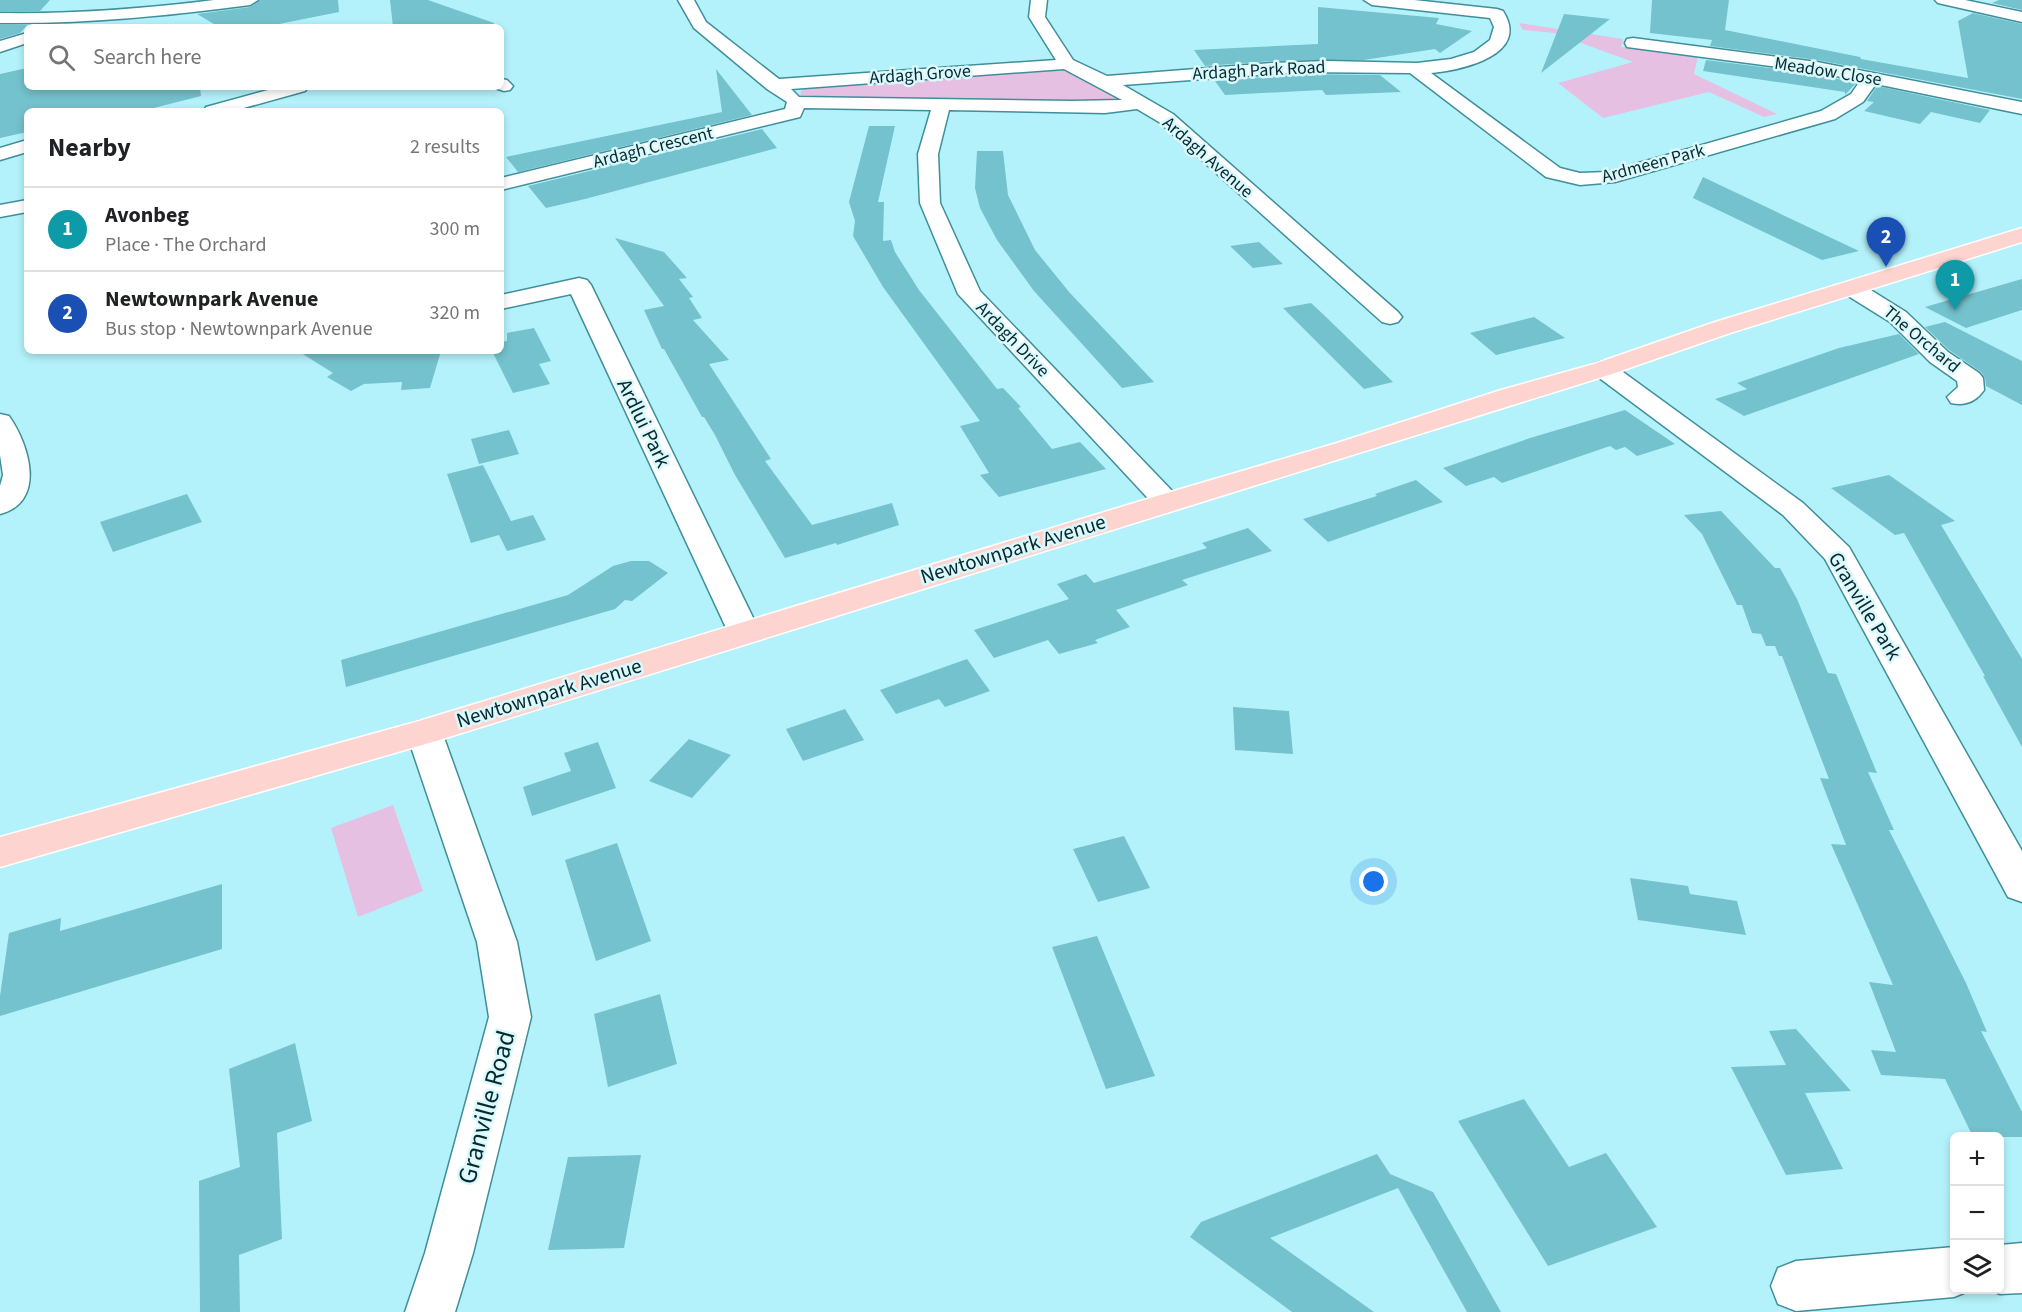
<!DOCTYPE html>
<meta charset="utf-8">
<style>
body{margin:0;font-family:"Source Sans 3",sans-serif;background:#f2f2f2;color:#202124}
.controls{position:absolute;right:18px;bottom:18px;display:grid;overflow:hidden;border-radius:9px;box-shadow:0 3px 9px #0003}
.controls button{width:54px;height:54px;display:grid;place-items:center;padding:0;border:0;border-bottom:2px solid #e0e0e0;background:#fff;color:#202124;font:30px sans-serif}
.you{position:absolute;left:1374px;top:882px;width:21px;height:21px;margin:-15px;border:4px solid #fff;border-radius:50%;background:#1a73e8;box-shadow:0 0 0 9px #1a73e833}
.badge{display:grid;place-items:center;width:39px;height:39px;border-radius:50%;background:#b45309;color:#fff;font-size:20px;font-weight:700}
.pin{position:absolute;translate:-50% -50px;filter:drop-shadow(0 2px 3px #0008)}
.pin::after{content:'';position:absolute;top:32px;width:21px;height:18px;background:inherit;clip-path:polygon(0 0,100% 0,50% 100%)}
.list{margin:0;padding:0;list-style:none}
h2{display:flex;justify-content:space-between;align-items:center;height:78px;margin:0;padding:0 24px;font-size:26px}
h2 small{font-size:20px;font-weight:400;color:#757577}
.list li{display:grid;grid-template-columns:39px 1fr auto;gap:18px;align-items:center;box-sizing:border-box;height:84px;padding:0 24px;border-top:2px solid #e0e0e0}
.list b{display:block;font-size:22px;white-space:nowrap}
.list p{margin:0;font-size:20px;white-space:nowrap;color:#757577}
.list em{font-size:20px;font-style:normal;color:#757577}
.icon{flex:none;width:33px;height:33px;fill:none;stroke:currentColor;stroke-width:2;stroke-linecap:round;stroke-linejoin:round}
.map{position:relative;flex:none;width:2022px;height:1312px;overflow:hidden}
.search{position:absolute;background:#fff;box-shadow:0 3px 9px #0003;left:24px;top:24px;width:480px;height:66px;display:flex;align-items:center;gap:15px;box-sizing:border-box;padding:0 21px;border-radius:9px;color:#757577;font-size:22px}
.panel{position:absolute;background:#fff;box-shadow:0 3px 9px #0003;left:24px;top:108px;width:480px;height:246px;border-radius:9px}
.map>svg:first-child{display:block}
.green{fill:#e5c0e3}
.building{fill:#74c2cd}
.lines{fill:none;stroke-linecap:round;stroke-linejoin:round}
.minor-casing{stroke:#3f8f9a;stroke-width:3}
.major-casing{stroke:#fff;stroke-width:3}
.minor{fill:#fff;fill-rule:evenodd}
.major{fill:#fdd4cf;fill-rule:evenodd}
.labels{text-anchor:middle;stroke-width:5;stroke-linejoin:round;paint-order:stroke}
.far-street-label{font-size:18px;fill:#06292e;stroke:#dbf9fd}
.street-label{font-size:21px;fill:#06292e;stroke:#dbf9fd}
.near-street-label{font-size:26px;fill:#06292e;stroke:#dbf9fd}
</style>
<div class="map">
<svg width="2022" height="1312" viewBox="0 0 2022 1312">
<rect width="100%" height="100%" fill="#b4f2fb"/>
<path class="green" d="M1519,23L1623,39L1621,47L1642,50L1651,48L1698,56L1694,74L1777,114L1764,117L1709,92L1603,118L1558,83L1633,62L1554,33L1523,30Z
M1057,69L1069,70L1112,92L1117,98L1109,103L810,99L800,97L801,91L811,85Z
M393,805L423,891L358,917L331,828Z"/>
<path class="building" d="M0,0H50L40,11H0Z
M260,0H338L339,12L264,27H219L197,14L250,7Z
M390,0H428L494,23L493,27H393Z
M1652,0H1729L1725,30L1860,57L1861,59L1968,78L1958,21L1973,13L2022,24V99L1817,60L1710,46L1712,40L1650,33Z
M1999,0H2022V10L1992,3Z
M1318,7L1439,18L1436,24L1472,31L1440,53L1435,49L1364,60L1272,61L1205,66L1194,50L1318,44Z
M1564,14L1610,19L1541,73Z
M0,25H27L20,33L0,39Z
M1706,60L1817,74L1856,83L1845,95V92L1703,71Z
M27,68V87H200L201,96L142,111H27V132L0,138V74Z
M716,69L752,115L518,172L506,157L722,112Z
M1300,74L1380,75L1401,92L1326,95L1322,90L1225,95L1215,81Z
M1877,86L1990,110L1980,123L1931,112L1920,124L1864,111L1874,102L1867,101Z
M869,126H895L878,202H884L883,241L891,240L895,252L919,290L997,389L1003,388L1021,407L1018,408L1052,449L1080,442L1106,469L999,497L980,475L989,473L960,426L980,421L883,287L853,236L855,221L849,202Z
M762,129L777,148L585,199L546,208L528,186Z
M977,151H1003L1008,195L1035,250L1070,293L1154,382L1122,388L1034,291L997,240L980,208L975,188Z
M1703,177L1804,225L1859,251L1822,260L1693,198Z
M615,238L664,252L687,278L679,279L693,297L689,298L702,318L693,320L729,360L709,364L771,459L765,461L812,525L892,503L899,525L837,545L836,543L785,558L735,475L715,435L704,417H702L664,349H662L644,310L664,306Z
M1259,242L1283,264L1253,268L1230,246Z
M2022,279V310L1966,328L1925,307Z
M1311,303L1325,316L1393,382L1364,389L1283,308Z
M1534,317L1565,338L1496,355L1470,333Z
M1945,322L2022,361V405L1986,386L1985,378L1981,372L1949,350L1925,327Z
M534,328L551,361L539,364L550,384L513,393L492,351H501V342L507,341V333Z
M1899,334L1919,354L1744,416L1715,399L1747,389L1737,383L1839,348Z
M298,351H441L430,388L401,390L402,382L364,384L351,391L327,377L333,373Z
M1625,410L1675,444L1637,456L1625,447L1616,450L1610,446L1502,483L1494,477L1466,486L1443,468L1530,438Z
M509,430L519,454L479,464L471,439Z
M483,465L511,521L533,515L546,540L507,551L499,535L471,543L447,474Z
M1889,475L1955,521L1941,525L2022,659V747L1983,676H1985L1904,533L1895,535L1831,488Z
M1416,480L1443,502L1328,542L1303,519L1377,496L1375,494Z
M187,494L202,522L113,552L100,522Z
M1721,511L1775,568H1780L1797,599L1828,673L1836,674L1877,773L1868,772L1894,830H1889L1966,983L1987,1032L1981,1031L2022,1112V1137H1973L1945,1079L1881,1075L1871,1050L1896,1052L1869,982L1893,985L1831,844L1846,845L1820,778L1829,779L1782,656H1779L1775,646H1766L1761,634L1752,633L1742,605H1737L1702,534L1684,515Z
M1248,528L1272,551L1182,580L1188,585L1116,610L1130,627L1095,640L1098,643L1059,654L1048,640L994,658L974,630L1069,599L1057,584L1086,574L1094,583L1207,548L1202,543Z
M631,561H649L668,573L632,601L625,600L615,609L346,687L341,660L568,595L613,566Z
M967,659L990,691L945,707L939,699L896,714L880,690Z
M1233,707L1289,711L1293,754L1235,750Z
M845,709L864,740L803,761L786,729Z
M689,739L731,755L692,798L649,781Z
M598,742L616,788L532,816L523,787L571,771L564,753Z
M1124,836L1150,888L1098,902L1073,849Z
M617,843L651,941L596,961L565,860Z
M1630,878L1688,886L1690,894L1737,901L1746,935L1638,920Z
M222,884V949L0,1016V996L9,933L61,918L60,931Z
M1097,936L1155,1076L1106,1089L1052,947Z
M660,994L677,1064L608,1087L594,1014Z
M1796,1029L1851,1091L1805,1093L1843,1169L1786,1175L1731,1067L1786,1065L1769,1031Z
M295,1043L312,1121L277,1133L282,1239L239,1255L240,1312H200L199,1181L240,1167L229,1069Z
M1524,1099L1569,1167L1606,1153L1657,1227L1548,1266L1458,1121Z
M1377,1154L1394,1180L1390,1174L1433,1192L1501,1312H1467L1398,1188L1270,1238L1374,1312H1292L1190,1237L1201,1222Z
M641,1155L624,1248L548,1250L568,1157Z"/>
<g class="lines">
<g class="minor-casing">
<path id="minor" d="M214,0H258L250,5C166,16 85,24 0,23V13C72,14 142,9 214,0Z
M678,0H694L706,22L779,79L1056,60L1029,17L1031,0H1047L1045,17L1073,60L1107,76L1272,63L1328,61L1417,63L1451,59L1474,52L1490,40L1494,27L1490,18L1372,5L1364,0H1414L1497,9L1503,11C1531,55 1462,70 1431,73L1560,168L1580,173L1607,172L1821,111L1851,94L1860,81L1817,72L1627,47L1625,43L1627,39L1633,38L1817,62L2022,102V114L1876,84L1863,102L1835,119L1615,182L1580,185L1546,177L1410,73L1300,72L1123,85L1173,114L1398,312L1402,317L1398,322L1390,324L1382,322L1159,122L1137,109L1105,113L949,110L938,154L940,203L980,291L1177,496L1181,502L1177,508L1167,511L1157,508L958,294L920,203L918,154L931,110L804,108L800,117L501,190V178L785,109L787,102L767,89L694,28ZM1064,69L1122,100L1072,101L799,97L791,89Z
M1935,0H1965L2022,12V22L1938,3Z
M27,33V43L0,52V41Z
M501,79L507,80L513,86L510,90L504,91L495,88L501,87Z
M279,87H308L305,91L233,111H204L206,107Z
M27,140V152L0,160V148Z
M27,200V212L0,217V205Z
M579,278L587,280L591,285L760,632L755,640L744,643L733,640L728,632L571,294L501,309V295Z
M1853,282L1861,284L1906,312L1948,352L1979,373L1983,378L1984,390C1976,402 1964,406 1951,403L1947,397L1958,387L1957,381L1930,362L1890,322L1845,294L1841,289L1845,284Z
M1603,361L1612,364L1803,503L1849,547L2022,851V902L2008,897L1825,559L1783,515L1594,374L1590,369L1594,364Z
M0,414L9,416C29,444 47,502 0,514V486L3,475L0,455Z
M424,720L436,723L442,732L517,942L531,1017L473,1253L455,1312H405L425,1253L489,1017L477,942L406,732L412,723Z
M2022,1243V1293L2000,1294L1990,1290H2000V1245Z
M1954,1247V1290H1971L1954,1297L1796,1311L1778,1304L1771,1286L1778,1268L1796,1261Z"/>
</g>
<g class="major-casing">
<path id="major" d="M2022,228V242L1730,333L1612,374L436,741L0,867V837L419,721L1157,496L1337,443L1501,390L1594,364L1712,323Z"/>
</g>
<use href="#minor" class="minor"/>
<use href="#major" class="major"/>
</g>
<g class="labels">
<g class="far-street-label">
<text transform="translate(1259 70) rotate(-3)" y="6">Ardagh Park Road</text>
<text transform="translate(1828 71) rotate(9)" y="6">Meadow Close</text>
<text transform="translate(920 74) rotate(-4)" y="6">Ardagh Grove</text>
<text transform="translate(653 147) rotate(-14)" y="6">Ardagh Crescent</text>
<text transform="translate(1208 157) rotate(41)" y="6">Ardagh Avenue</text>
<text transform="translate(1653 163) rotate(-15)" y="6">Ardmeen Park</text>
<text transform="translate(1013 339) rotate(46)" y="6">Ardagh Drive</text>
<text transform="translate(1922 339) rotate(40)" y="6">The Orchard</text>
</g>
<g class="street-label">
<text transform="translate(644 423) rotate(64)" y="7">Ardlui Park</text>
<text transform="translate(1013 549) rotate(-17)" y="7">Newtownpark Avenue</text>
<text transform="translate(1865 606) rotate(59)" y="7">Granville Park</text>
<text transform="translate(549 693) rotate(-17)" y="7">Newtownpark Avenue</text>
</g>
<g class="near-street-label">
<text transform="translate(486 1107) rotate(-75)" y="9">Granville Road</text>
</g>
</g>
</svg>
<div class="controls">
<button>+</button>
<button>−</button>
<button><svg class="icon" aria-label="layers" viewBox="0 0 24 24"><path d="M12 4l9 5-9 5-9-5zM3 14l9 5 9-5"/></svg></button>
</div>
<div class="you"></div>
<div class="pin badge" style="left:1955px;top:310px;background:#0f9aa8">1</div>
<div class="pin badge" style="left:1886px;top:267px;background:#1a4fb4">2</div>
<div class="search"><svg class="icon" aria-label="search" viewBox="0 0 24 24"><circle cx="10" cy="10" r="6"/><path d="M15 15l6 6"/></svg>Search here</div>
<section class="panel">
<h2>Nearby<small>2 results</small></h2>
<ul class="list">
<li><span class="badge" style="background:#0f9aa8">1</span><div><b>Avonbeg</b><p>Place · The Orchard</p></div><em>300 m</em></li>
<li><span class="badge" style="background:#1a4fb4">2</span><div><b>Newtownpark Avenue</b><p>Bus stop · Newtownpark Avenue</p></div><em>320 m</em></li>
</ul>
</section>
</div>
